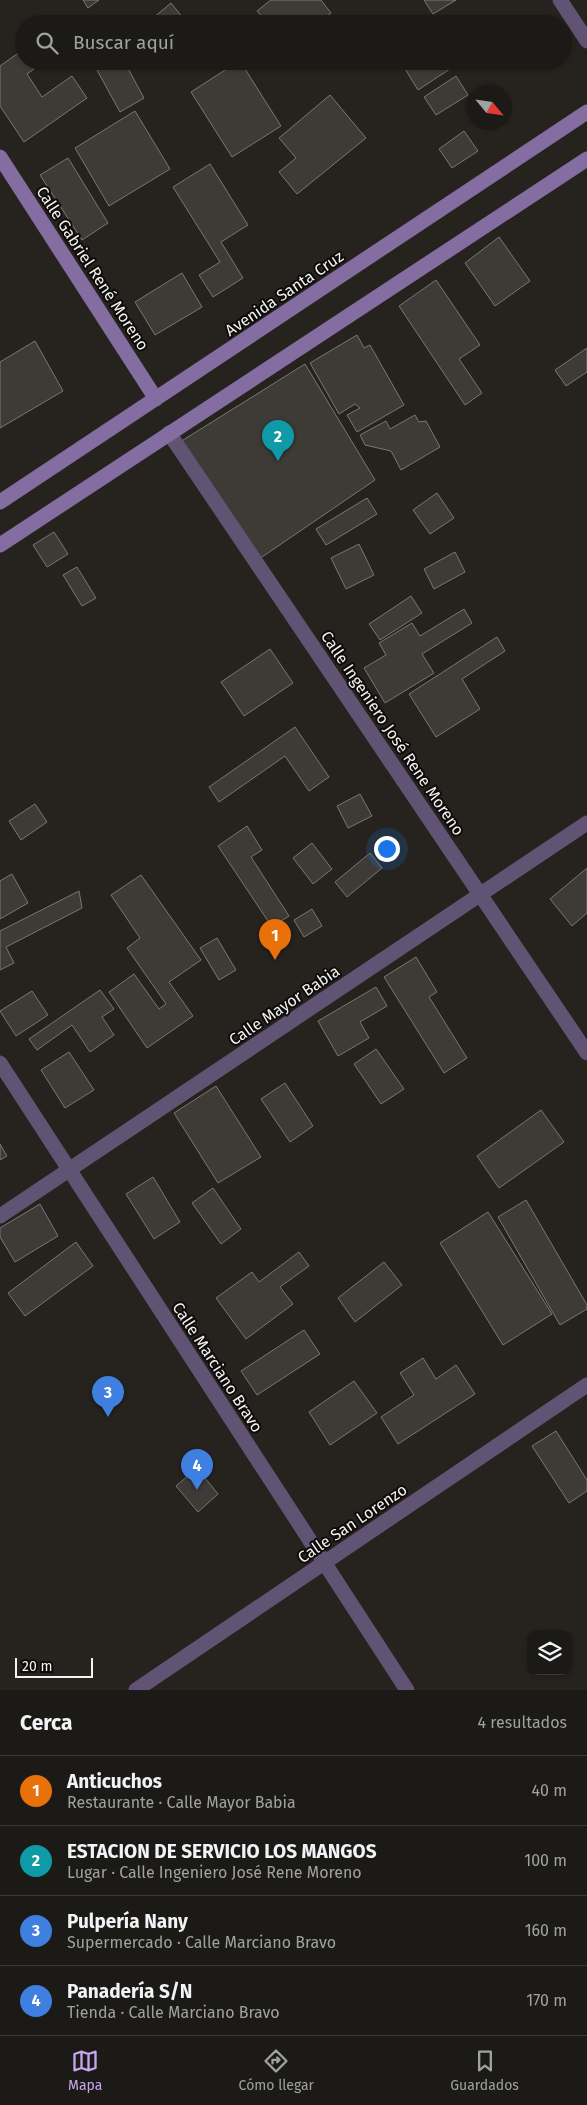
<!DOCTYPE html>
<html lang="es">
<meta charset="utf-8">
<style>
body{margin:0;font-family:"Fira Sans",sans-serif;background:#292724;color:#f1f3f6}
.controls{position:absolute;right:15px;bottom:15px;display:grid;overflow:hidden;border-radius:10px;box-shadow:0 1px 4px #0004}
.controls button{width:45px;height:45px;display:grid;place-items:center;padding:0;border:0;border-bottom:1px solid #3a3836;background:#1c1a17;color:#f1f3f6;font:25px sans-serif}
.compass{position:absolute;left:467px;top:85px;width:45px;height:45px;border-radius:50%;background:#1c1a17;box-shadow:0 1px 4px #0004;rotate:119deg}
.scale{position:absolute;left:15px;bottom:12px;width:78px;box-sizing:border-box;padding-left:5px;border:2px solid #f4f2f0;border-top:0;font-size:14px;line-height:18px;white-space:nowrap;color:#f4f2f0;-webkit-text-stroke:4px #0e0c0b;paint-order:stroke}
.you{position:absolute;left:386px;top:848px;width:18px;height:18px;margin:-12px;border:4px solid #fff;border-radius:50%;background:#1a73e8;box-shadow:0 0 0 8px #1a73e833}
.badge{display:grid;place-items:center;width:32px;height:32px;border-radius:50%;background:#c7a6ef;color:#fff;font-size:16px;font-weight:700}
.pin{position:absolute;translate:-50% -41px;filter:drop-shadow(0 1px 2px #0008)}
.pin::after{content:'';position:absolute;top:26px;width:18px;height:15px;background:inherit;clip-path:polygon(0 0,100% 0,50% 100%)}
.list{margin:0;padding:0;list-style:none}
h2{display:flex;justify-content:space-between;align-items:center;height:65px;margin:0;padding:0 20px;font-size:21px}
h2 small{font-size:16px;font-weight:400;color:#a0a1a1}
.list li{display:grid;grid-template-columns:32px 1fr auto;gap:15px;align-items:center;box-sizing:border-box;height:70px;padding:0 20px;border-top:1px solid #3a3836}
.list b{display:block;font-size:19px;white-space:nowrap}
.list p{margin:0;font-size:16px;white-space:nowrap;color:#a0a1a1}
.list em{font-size:16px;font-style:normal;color:#a0a1a1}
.icon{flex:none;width:28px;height:28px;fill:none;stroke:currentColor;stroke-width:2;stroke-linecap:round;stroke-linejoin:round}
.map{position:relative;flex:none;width:587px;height:1690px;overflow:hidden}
.search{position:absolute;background:#1c1a17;box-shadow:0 1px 4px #0004;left:15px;right:15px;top:15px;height:55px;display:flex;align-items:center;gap:12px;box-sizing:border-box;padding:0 18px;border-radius:28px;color:#a0a1a1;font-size:19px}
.sheet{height:345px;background:#1c1a17}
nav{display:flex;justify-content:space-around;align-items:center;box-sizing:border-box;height:70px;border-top:1px solid #3a3836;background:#1c1a17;font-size:14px;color:#a0a1a1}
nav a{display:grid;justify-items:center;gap:2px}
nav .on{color:#c7a6ef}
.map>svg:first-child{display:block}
.building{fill:#3e3b37;stroke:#7a7772}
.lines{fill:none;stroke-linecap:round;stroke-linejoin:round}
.street{stroke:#615373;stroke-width:15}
.secondary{stroke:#846da1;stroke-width:15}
.labels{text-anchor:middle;stroke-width:4;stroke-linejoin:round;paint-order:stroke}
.street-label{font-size:16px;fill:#f4f2f0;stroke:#0e0c0b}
</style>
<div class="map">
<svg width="587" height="1690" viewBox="0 0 587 1690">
<rect width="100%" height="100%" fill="#26231f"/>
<path class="building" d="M83,0H99L88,8Z
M271,0H321L331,13L318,24H268L257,11Z
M424,0H456L433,14Z
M171,3L188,24H146Z
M477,16L482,24H465Z
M24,49V61H45L27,74L42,97L72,76L87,98L24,142L0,106V66Z
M92,61H124L144,98L120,112Z
M162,61H180L169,70Z
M239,61H240L281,126L232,157L191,92Z
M407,61H462L418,90L402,64Z
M456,76L468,95L436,115L424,97Z
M330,95L366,138L297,194L279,172L296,158L279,138Z
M135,111L170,169L109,206L75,148Z
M464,131L478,151L452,168L439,149Z
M68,158L108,223L82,240L40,175Z
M210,164L248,225L221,242L243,278L213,297L199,275L220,262L173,187Z
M499,237L530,281L495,306L465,263Z
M182,273L202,307L155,335L135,302Z
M436,280L480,345L459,359L482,393L465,405L399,306Z
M357,335L364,348L370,345L404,405L357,432L347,415L360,408L355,404L339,414L310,363Z
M35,341L63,391L0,428V362Z
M587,348V372L566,386L555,370Z
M305,364L375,480L259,559L180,442Z
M415,415L419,422L426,421L440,447L401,470L391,451L365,445L360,435L386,421L390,429Z
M437,493L454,518L430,534L413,510Z
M367,498L377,514L326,545L316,529Z
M54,532L68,554L47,567L33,545Z
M359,544L374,575L346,589L331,558Z
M455,552L465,572L434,589L424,569Z
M77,567L96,598L82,606L63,575Z
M411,596L422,613L380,640L369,624Z
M464,609L472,623L422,654L434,673L385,703L364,668L386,655L379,643L412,623L420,636Z
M497,637L505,651L462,679L480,709L436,737L409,694Z
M270,649L293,683L244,716L221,682Z
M295,727L329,777L309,791L285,756L219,802L209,787Z
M360,794L372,816L348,828L337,806Z
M35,804L47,822L21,840L9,821Z
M247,826L262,850L251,857L289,916L272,927L218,846Z
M312,843L332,869L313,884L293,858Z
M370,853L382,868L347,897L335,882Z
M587,868V913L572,926L550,899Z
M12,874L28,903L0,919V881Z
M141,875L201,960L169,982L193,1016L147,1048L109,992L134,974L159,1009L166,1004L127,948L140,938L111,895Z
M79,891L82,908L6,947L14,963L0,970V931Z
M312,909L322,926L304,937L294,920Z
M217,938L236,970L219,980L200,948Z
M416,957L437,992L429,997L467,1058L444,1073L384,977Z
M376,987L387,1006L360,1022L369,1038L338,1056L318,1021Z
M100,990L114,1009L102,1017L114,1035L90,1052L72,1025L37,1050L29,1039Z
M32,991L48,1015L16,1036L0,1011Z
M376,1049L404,1089L381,1104L354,1064Z
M69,1052L94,1090L65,1108L41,1070Z
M285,1083L313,1126L290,1142L261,1099Z
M216,1086L261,1157L218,1183L174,1113Z
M541,1110L564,1142L499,1188L477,1156Z
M0,1144L7,1156L0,1160Z
M153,1177L180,1222L154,1239L126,1194Z
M213,1188L241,1229L221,1244L192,1203Z
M526,1200L587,1305V1309L560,1325L498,1217Z
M40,1204L58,1236L15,1262L0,1237V1228Z
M488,1212L552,1314L503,1345L440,1243Z
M76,1242L93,1266L25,1316L8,1293Z
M299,1252L309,1266L280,1287L293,1304L246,1339L216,1298L252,1272L259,1282Z
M384,1262L402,1285L355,1322L338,1298Z
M304,1330L320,1354L257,1395L241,1371Z
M423,1358L436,1379L456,1365L475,1394L398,1444L381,1417L414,1395L400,1373Z
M354,1381L377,1413L330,1445L309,1412Z
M556,1431L587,1480V1491L569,1503L532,1446Z
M197,1468L218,1494L198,1512L176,1486Z"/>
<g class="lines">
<path class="street" d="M560,0L587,41
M169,433L587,1053
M0,1063L407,1690
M0,1216L587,823
M136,1690L587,1385"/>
<path class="secondary" d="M0,157L156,399
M0,502L587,112
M0,545L587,159"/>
</g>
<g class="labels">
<g class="street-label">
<text transform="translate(93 268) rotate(57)" y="6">Calle Gabriel René Moreno</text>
<text transform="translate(284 293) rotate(-34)" y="6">Avenida Santa Cruz</text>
<text transform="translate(393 733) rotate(56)" y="6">Calle Ingeniero José Rene Moreno</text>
<text transform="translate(284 1005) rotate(-34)" y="6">Calle Mayor Babia</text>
<text transform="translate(218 1367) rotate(57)" y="6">Calle Marciano Bravo</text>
<text transform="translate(352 1523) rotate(-34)" y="6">Calle San Lorenzo</text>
</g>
</g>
</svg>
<div class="controls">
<button><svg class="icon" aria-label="layers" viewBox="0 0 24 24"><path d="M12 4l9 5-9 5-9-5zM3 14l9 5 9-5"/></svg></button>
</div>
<svg class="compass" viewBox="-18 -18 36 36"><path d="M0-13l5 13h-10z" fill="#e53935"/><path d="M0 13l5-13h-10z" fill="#a0a1a1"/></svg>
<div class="scale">20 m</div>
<div class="you"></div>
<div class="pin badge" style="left:275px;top:960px;background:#e8710a">1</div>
<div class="pin badge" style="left:278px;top:461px;background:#0f9aa8">2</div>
<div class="pin badge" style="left:108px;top:1417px;background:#3f7fe0">3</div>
<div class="pin badge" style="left:197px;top:1490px;background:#3f7fe0">4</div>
<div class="search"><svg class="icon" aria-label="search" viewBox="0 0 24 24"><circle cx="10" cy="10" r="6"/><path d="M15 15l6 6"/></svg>Buscar aquí</div>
</div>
<section class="sheet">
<h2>Cerca<small>4 resultados</small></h2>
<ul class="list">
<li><span class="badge" style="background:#e8710a">1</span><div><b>Anticuchos</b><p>Restaurante · Calle Mayor Babia</p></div><em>40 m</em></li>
<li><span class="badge" style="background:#0f9aa8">2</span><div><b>ESTACION DE SERVICIO LOS MANGOS</b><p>Lugar · Calle Ingeniero José Rene Moreno</p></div><em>100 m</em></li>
<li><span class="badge" style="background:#3f7fe0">3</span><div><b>Pulpería Nany</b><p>Supermercado · Calle Marciano Bravo</p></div><em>160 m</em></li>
<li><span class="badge" style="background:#3f7fe0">4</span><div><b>Panadería S/N</b><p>Tienda · Calle Marciano Bravo</p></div><em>170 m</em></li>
</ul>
</section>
<nav>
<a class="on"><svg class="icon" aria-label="map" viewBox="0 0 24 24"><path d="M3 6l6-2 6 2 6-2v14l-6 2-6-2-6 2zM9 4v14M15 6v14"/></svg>Mapa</a>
<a><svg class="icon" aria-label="directions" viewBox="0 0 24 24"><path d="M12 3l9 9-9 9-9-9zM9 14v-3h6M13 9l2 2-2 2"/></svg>Cómo llegar</a>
<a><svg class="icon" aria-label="saved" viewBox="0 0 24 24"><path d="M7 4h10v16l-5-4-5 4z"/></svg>Guardados</a>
</nav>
